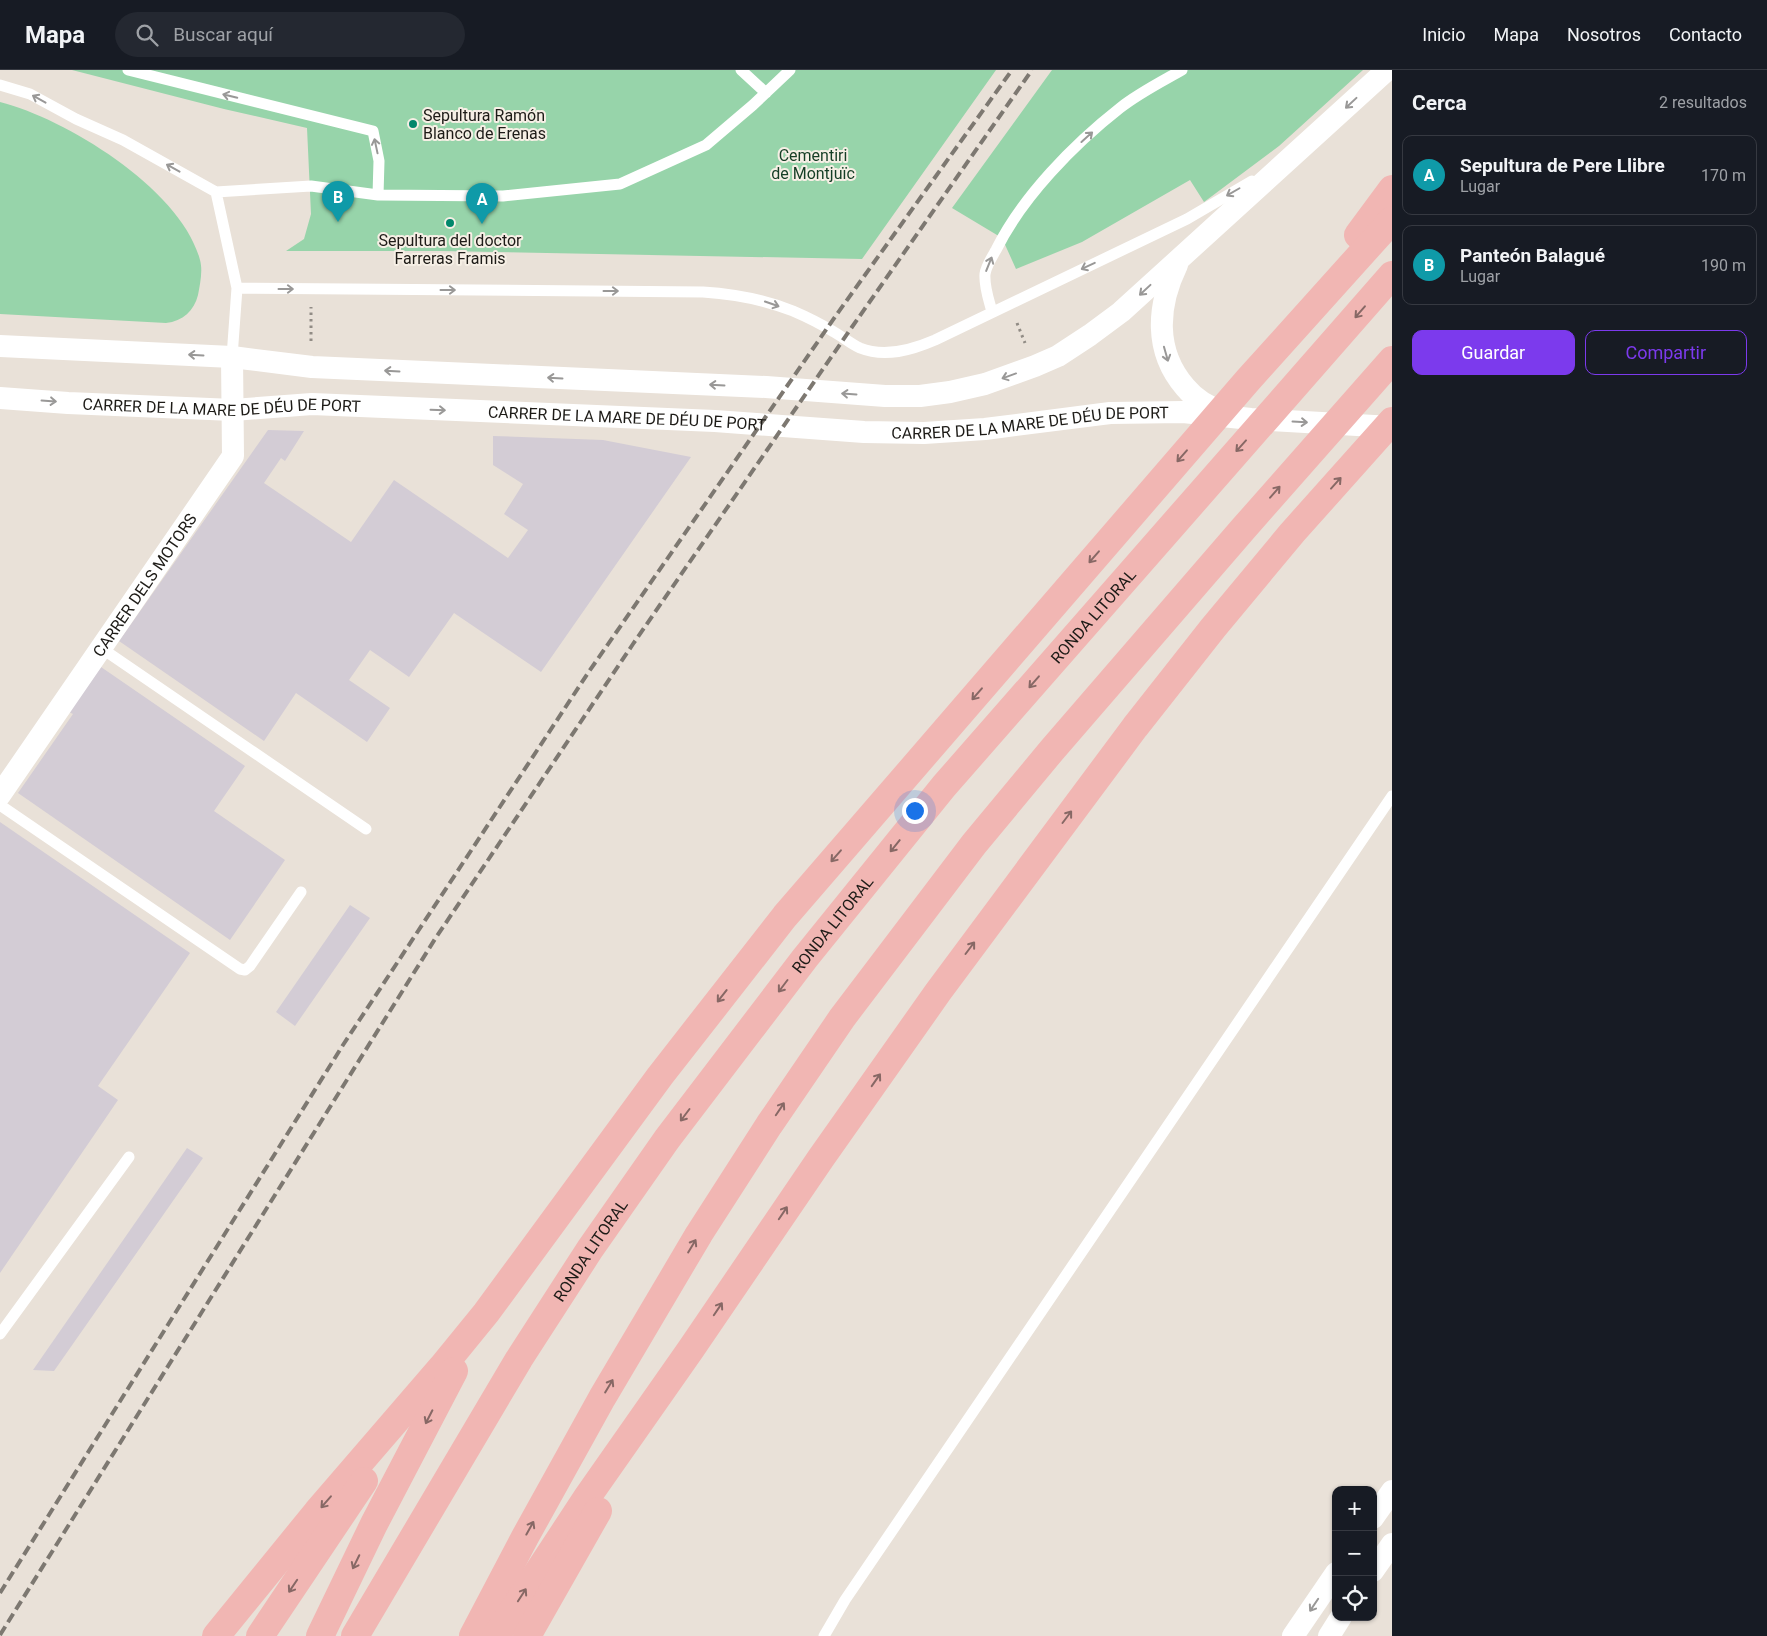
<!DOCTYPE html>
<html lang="es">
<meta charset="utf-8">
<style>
body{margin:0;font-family:Roboto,sans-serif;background:#242831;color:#f1f3f6}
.controls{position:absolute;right:15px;bottom:15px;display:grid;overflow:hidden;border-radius:10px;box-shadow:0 1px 4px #0004}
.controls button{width:45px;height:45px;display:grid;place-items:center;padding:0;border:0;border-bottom:1px solid #363941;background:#171b24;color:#f1f3f6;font:25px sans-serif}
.you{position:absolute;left:914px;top:740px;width:18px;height:18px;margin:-12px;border:4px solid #fff;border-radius:50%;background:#1a73e8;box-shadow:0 0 0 8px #1a73e833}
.badge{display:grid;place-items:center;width:32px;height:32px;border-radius:50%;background:#7c3aed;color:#fff;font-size:16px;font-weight:700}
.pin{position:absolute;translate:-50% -41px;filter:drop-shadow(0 1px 2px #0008)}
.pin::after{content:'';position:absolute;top:26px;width:18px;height:15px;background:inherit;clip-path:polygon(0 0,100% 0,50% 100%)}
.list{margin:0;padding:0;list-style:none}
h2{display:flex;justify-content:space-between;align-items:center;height:65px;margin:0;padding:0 20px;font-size:21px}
h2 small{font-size:16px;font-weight:400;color:#9ea1a6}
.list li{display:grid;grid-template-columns:32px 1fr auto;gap:15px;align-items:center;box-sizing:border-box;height:80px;margin:0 10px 10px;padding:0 10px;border:1px solid #363941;border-radius:10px}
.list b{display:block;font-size:19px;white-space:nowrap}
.list p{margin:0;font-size:16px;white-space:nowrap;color:#9ea1a6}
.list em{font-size:16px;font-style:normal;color:#9ea1a6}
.actions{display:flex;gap:10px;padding:15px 20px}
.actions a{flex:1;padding:11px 0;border:1px solid #7c3aed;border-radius:10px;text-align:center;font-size:18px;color:#7c3aed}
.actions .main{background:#7c3aed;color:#fff}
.icon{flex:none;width:28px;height:28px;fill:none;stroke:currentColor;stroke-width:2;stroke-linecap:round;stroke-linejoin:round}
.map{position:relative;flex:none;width:1392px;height:1566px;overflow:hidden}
header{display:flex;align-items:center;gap:30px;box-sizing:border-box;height:70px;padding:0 25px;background:#171b24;border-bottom:1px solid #363941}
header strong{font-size:24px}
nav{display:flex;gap:28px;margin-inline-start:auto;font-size:18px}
.search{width:350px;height:45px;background:#242831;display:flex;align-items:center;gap:12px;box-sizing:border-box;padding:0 18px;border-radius:28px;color:#9ea1a6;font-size:19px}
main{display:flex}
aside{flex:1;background:#171b24}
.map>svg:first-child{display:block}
.green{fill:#97d4aa}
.building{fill:#d3ccd5}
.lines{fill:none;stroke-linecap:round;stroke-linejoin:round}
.path{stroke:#918c85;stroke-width:3;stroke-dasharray:2.5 4;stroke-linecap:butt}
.lane{stroke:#fff;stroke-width:11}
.street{stroke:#fff;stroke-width:22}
.highway{stroke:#f1b6b3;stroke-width:28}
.rail{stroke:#7d7871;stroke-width:4;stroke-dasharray:10 5;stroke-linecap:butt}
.oneway{stroke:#999897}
.oneway2{stroke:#876865}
.poi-dot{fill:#01876b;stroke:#f6efe5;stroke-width:2}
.labels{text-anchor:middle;stroke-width:4;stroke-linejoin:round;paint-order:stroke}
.poi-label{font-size:16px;fill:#1d1b17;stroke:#f6efe5;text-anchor:start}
.park-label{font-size:16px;fill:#153e25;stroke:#f6efe5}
.street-label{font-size:16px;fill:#1d1b17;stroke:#f6efe5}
</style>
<header>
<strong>Mapa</strong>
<div class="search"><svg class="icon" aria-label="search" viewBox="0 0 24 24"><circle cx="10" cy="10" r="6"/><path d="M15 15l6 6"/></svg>Buscar aquí</div>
<nav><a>Inicio</a><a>Mapa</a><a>Nosotros</a><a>Contacto</a></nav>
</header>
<main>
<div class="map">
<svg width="1392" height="1566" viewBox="0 0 1392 1566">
<rect width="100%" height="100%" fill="#e9e1d8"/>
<path class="green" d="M72,0H996L862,189L440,181H286L304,169L311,144L307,58L224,39Z
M1052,0H1363L1279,76L1204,132L1190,110L1082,172L1016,199L1002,168L952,138Z
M0,32C67,49 182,120 200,190C203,201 200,214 198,225C194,241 183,251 166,253L0,244Z"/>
<path class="building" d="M268,360L304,361L285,391L281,388L264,413L351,472L394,410L508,488L528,460L504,444L523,414L493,395V366L603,370L691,387L541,602L454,543L409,607L370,580L349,610L390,638L367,672L296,623L264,671L119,571Z
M101,597L245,696L214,741L285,790L230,870L18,723L73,644L69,642Z
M0,752L190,883L98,1016L118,1030L0,1203Z
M350,835L370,848L295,956L276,942Z
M187,1078L203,1088L54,1301L33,1300Z"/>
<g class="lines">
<path class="path" d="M1017,253L1025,273
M311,271V237"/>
<path class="lane" d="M128,0L373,61L379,91L378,125
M741,0L766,23
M0,15L30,24L76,49L123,70L216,122L237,218L232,287
M216,122L311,116L378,125L503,126L620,114L706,75L753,35L790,0
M237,218L703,222C734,224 763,229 793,241C807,247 821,254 834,262C843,267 851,274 860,278C885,288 912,280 935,270L1187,149L1252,111
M992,242C989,230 984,217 985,204C986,196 992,187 996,180C1022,127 1074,74 1120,38C1139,23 1161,12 1182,0
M99,581L107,582L366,759
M0,735L240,899L245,900L250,896L301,822
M0,1264L129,1087
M824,1566L845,1530L1392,726"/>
<g class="street">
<path d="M1177,195C1157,236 1154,281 1185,317C1195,329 1209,338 1224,342"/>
<path d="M0,276L232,287L312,297L766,317L885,326H920L950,322L985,314L1035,296L1058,286L1090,265L1121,242L1387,0"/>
<path id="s1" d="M0,328L68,333L233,340L312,334L715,351L864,362L924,363L985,359L1110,343L1183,342L1251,349L1392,357"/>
<path id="s2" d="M0,725L233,386L232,287"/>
<path d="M1373,1448L1392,1421"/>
<path d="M1373,1501L1392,1474"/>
<path d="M1293,1566L1336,1503"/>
<path d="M1329,1566L1341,1547"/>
</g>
<g class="highway">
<path d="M1358,165L1392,119"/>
<path d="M216,1566L317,1442L442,1297L486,1243L660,1006L785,846L1248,310L1392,150"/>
<path d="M260,1566L364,1411"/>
<path d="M320,1566L374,1454L454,1301"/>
<path id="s3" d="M355,1566L519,1289L590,1179L667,1069L805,888L944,716L1392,205"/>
<path d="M473,1566L525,1467L602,1328L699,1164L769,1055L842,948L974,774L1052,680L1243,459L1392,290"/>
<path d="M496,1566L588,1426L691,1279L821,1088L938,922L1135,657L1213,558L1292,463L1392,351"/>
<path d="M527,1566L598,1441"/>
</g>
<path class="rail" d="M0,1523L343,975L588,603L837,244L1012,0
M0,1565L435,869L633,574L852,257L1032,0"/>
</g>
<defs><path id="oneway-shaft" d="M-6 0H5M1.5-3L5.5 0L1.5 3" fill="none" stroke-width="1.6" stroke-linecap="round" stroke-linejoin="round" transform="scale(1.25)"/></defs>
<g class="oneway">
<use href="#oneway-shaft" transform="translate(230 26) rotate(-166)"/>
<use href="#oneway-shaft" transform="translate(39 29) rotate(-151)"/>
<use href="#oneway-shaft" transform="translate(1351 33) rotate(137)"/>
<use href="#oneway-shaft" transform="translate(1087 67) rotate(-42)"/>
<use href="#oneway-shaft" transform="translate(376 76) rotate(-102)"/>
<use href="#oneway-shaft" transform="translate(173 98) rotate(-151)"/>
<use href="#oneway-shaft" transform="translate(1233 122) rotate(150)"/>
<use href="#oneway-shaft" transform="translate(989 194) rotate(-68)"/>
<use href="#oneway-shaft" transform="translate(1088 196) rotate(155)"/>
<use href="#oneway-shaft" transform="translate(286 219)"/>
<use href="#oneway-shaft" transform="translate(448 220)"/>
<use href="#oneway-shaft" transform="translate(1145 220) rotate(137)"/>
<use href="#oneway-shaft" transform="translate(611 221)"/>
<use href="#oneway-shaft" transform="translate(772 234) rotate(19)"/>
<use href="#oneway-shaft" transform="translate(1166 284) rotate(74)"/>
<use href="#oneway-shaft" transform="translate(196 285) rotate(-177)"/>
<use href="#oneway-shaft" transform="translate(392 301) rotate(-177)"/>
<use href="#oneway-shaft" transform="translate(1009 306) rotate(160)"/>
<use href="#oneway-shaft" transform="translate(555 308) rotate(-177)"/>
<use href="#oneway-shaft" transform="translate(717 315) rotate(-177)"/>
<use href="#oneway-shaft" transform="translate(849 324) rotate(-176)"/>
<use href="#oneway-shaft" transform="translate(49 331) rotate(4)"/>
<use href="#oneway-shaft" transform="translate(438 340) rotate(2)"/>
<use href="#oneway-shaft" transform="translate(1300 352) rotate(3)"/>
<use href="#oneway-shaft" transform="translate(1314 1535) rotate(124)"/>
</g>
<g class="oneway2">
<use href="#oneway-shaft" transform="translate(1360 242) rotate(131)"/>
<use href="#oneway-shaft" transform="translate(1241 376) rotate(132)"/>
<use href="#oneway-shaft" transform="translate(1182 386) rotate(131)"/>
<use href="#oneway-shaft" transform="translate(1336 413) rotate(-48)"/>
<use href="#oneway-shaft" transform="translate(1275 422) rotate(-49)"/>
<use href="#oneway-shaft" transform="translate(1094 487) rotate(131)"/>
<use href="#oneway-shaft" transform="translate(1034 612) rotate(131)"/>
<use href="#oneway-shaft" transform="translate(977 624) rotate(131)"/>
<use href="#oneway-shaft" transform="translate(1067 747) rotate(-53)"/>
<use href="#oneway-shaft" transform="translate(895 776) rotate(129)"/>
<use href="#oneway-shaft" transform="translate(836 786) rotate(131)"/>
<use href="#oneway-shaft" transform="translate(970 878) rotate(-53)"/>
<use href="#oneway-shaft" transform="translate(783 916) rotate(127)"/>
<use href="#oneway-shaft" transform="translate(722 926) rotate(128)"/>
<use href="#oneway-shaft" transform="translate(876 1010) rotate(-55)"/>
<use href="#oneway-shaft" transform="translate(780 1039) rotate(-56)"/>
<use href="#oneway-shaft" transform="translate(685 1045) rotate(127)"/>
<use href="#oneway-shaft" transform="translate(783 1143) rotate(-56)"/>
<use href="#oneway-shaft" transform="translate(692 1176) rotate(-59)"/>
<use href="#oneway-shaft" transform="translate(718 1239) rotate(-56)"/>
<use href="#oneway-shaft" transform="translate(609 1316) rotate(-59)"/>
<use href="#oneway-shaft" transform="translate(429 1347) rotate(117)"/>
<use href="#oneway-shaft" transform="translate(326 1432) rotate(131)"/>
<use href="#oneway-shaft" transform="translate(530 1458) rotate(-61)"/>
<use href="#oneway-shaft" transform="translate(356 1492) rotate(116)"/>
<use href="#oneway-shaft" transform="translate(293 1516) rotate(124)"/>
<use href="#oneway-shaft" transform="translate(522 1525) rotate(-57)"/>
</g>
<g class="poi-dot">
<circle cx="413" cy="54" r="5"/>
<circle cx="450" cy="153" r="5"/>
</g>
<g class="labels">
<g class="poi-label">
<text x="423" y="51">Sepultura Ramón<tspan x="423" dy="18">Blanco de Erenas</tspan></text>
<text x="450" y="176" text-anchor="middle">Sepultura del doctor<tspan x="450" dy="18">Farreras Framis</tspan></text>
</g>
<g class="park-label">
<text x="813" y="91">Cementiri<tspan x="813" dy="18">de Montjuïc</tspan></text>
</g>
<g class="street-label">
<text dy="6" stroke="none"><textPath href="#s1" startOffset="222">CARRER DE LA MARE DE DÉU DE PORT</textPath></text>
<text dy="6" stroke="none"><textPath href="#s1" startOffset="628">CARRER DE LA MARE DE DÉU DE PORT</textPath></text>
<text dy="6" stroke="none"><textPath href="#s1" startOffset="1032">CARRER DE LA MARE DE DÉU DE PORT</textPath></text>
<text dy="6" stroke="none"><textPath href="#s2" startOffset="255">CARRER DELS MOTORS</textPath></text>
<text dy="6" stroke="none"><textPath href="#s3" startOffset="1262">RONDA LITORAL</textPath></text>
<text dy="6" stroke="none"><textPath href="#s3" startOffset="858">RONDA LITORAL</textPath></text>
<text dy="6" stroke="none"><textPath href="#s3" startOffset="452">RONDA LITORAL</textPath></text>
</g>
</g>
</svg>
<div class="controls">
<button>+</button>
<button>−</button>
<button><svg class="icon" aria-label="locate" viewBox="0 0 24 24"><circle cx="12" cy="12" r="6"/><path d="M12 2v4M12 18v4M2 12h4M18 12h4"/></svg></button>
</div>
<div class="you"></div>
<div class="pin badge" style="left:482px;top:154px;background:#0f9aa8">A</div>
<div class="pin badge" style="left:338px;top:152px;background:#0f9aa8">B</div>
</div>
<aside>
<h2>Cerca<small>2 resultados</small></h2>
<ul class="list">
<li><span class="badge" style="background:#0f9aa8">A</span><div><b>Sepultura de Pere Llibre</b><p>Lugar</p></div><em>170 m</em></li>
<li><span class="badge" style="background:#0f9aa8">B</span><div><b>Panteón Balagué</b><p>Lugar</p></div><em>190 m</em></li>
</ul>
<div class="actions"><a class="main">Guardar</a><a>Compartir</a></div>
</aside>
</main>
